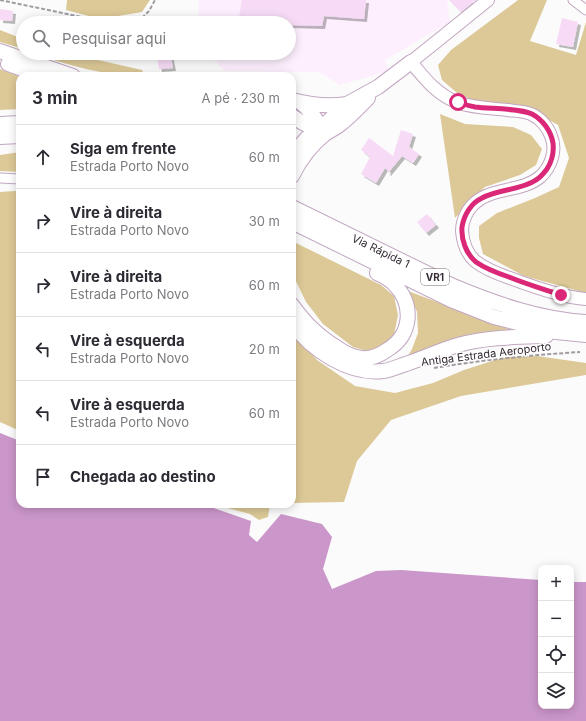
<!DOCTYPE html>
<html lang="pt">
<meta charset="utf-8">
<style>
body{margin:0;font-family:Inter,sans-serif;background:#f2f2f3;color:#2b2b33}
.controls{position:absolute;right:12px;bottom:12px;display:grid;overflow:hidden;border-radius:8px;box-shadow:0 2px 10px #0003}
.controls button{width:36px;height:36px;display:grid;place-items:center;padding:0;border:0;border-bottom:1px solid #e1e1e2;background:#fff;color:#2b2b33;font:20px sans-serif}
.stop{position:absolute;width:12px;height:12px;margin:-9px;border:3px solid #db2777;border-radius:50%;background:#fff}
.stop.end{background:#db2777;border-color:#fff;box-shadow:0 1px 4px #0008}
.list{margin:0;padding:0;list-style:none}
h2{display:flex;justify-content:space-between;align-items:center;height:52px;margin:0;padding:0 16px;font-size:17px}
h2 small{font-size:13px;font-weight:400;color:#7c7c81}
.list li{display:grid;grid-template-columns:26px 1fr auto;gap:12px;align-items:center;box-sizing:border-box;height:64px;padding:0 16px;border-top:1px solid #e1e1e2}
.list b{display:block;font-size:15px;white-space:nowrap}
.list p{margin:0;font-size:13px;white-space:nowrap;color:#7c7c81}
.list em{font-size:13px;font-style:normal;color:#7c7c81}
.icon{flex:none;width:22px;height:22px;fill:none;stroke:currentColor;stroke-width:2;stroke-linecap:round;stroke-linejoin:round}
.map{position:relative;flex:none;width:586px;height:721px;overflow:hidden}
.search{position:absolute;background:#fff;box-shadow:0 2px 10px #0003;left:16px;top:16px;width:280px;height:44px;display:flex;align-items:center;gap:10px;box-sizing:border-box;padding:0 14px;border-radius:22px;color:#7c7c81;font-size:15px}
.panel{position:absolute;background:#fff;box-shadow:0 2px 10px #0003;left:16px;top:72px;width:280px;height:436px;border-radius:12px}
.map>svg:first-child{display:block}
.built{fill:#fdeffd}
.green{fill:#dcc997}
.water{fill:#cb96ca}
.building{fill:#f7dbf6;filter:url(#shadow)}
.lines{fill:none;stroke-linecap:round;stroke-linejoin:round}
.minor-casing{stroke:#c2a7c1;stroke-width:11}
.secondary-casing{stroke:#c2a7c1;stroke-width:14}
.trunk-casing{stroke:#c2a7c1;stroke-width:16}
.path{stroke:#a09ba0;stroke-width:2;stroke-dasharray:4 2;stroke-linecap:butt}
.minor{stroke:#fff;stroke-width:9}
.secondary{stroke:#fff;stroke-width:12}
.trunk{stroke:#fff;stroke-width:14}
.route{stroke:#db2777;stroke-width:5}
.labels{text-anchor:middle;stroke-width:3;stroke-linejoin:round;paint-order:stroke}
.shield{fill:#fff;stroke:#726b72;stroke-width:1}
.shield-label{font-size:10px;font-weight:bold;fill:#362b36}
.street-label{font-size:11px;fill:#362b36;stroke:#fff}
</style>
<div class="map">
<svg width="586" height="721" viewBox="0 0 586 721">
<defs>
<filter id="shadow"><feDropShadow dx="3" dy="3" stdDeviation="0" flood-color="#0004"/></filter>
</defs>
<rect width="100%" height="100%" fill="#fbfbfb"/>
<path class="built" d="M199,0H447L450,22L385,60L389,71L340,85L319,72L224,71L209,53H289V23H198Z"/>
<path class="green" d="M67,0H150L142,12L100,19L66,10Z
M518,0H547L530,41L576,55L586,22V293L524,276L483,254L479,238V226L497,213L535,198L559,187L569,158L558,125L524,106L479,103L457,93L442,80L438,65L451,50Z
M0,30L23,39V49L0,42Z
M33,53H67L142,70L145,76C107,76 69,66 33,53Z
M0,69L20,77V109L0,110Z
M440,114L465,124L513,127L531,135L542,149L536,165L520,175L485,187L455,218Z
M20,152V172L0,171V155Z
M14,191H20V431L0,422V192Z
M292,241L381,285L394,296L398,315L394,335L383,349L370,352L353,347L323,324L306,302L292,273Z
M408,291L513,331L405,361L412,349L418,333L417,312Z
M292,331L317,360L355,386L395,393L433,383L464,370L495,360L509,357L537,356L586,363V375L461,396L391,420L357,461L344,502L292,503Z
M212,504H270L268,517L259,520L250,514Z"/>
<path class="water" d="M0,433L20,441V504H202L251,521L249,535L257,542L281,514L322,524L332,537L323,569L332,589L376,571L401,570L541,580V706H571V582H586V721H0Z"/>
<path class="building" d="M242,0H366L364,19L324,16L322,26L289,25V23H238Z
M449,0H476L461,12Z
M0,9L13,11L12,21L0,20Z
M562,18L578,22L573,47L556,44Z
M156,53H170L173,68L159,69Z
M401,130L413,134L409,147L419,154L413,163L402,156L388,173L387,172L388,170L385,168L376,183L361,174L370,157L361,150L369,138L393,156Z
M427,214L436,225L426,233L417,222Z"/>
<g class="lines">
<g class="minor-casing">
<path id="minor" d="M573,0L586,10
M0,178L20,179"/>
</g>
<g class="secondary-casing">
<path id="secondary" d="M488,0L411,62C424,78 438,96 459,103C475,108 491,108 507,110C515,111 523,111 531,114C540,118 548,127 551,136C557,150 551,167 540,177C522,192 494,187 476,202C467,209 462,221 462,231C463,243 466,253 475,261C485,269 498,274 510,278C526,284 543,290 559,294C568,297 577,298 586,299"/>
</g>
<g class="trunk-casing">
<path id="trunk" d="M0,51L73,76
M8,64L42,76
M292,100C311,105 328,107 347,104
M300,102C314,113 316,121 325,134
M292,116C301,122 309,128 321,128
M0,124L20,123
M0,137L20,136
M292,156L296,150L307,138L321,128L347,104L378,87L411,62
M292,176C300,160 311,145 325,134C329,131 334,129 338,126C349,118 358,108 368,98
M292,207L453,286C496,304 540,319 586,322
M292,222L451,300L494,317L533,327L556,332L586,335
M292,305C305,323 317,335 336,347C343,352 352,357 361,358C370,359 380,355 387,350C412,335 414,305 395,285C390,279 383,276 377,273
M292,323C311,350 349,375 383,371C391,370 399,366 406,364C424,358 441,350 458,345C487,337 517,337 546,336"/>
</g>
<path class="path" d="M0,0L101,21L123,20L143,17L149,11L155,0
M434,368C482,360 532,355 580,352"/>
<use href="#minor" class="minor"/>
<use href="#secondary" class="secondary"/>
<use href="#trunk" class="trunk"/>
</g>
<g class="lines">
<path class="route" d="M458,102C463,104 469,106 475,107C490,109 520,108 532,114C543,120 551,131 553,143C554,152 552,161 547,169C544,173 541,177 536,180C522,190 498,189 482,198C471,203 464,215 462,227C461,239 466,254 476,262C486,269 497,273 509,277C526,284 543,289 561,295"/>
</g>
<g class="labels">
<rect class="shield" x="421" y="269" width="28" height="16" rx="3"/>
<g class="shield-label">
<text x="435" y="281">VR1</text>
</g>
<g class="street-label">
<text transform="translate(381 251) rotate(26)" y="4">Via Rápida 1</text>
<text transform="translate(486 354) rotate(-7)" y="4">Antiga Estrada Aeroporto</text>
</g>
</g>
</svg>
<div class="controls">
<button>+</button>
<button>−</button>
<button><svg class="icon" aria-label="locate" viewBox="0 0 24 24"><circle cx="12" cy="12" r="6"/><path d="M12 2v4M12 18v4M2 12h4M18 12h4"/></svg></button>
<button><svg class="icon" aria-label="layers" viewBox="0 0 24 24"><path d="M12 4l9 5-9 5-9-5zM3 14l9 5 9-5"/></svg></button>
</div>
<div class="stop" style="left:458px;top:102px"></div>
<div class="stop end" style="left:561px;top:295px"></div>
<div class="search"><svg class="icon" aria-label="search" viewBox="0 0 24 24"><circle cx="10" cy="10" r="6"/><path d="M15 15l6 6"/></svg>Pesquisar aqui</div>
<section class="panel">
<h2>3 min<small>A pé · 230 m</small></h2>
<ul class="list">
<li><svg class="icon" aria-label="ahead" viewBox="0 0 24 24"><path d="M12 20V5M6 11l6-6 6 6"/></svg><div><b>Siga em frente</b><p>Estrada Porto Novo</p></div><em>60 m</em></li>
<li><svg class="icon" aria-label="right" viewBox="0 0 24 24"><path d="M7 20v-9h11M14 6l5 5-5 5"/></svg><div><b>Vire à direita</b><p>Estrada Porto Novo</p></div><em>30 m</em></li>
<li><svg class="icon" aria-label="right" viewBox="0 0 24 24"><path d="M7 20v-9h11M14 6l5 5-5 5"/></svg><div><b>Vire à direita</b><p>Estrada Porto Novo</p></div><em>60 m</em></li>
<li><svg class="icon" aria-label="left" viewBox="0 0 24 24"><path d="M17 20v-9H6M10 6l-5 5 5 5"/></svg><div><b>Vire à esquerda</b><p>Estrada Porto Novo</p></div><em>20 m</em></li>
<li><svg class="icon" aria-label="left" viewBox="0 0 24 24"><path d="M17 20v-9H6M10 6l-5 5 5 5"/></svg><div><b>Vire à esquerda</b><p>Estrada Porto Novo</p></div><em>60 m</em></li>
<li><svg class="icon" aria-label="arrive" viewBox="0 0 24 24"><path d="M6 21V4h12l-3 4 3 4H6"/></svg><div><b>Chegada ao destino</b></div></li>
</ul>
</section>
</div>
